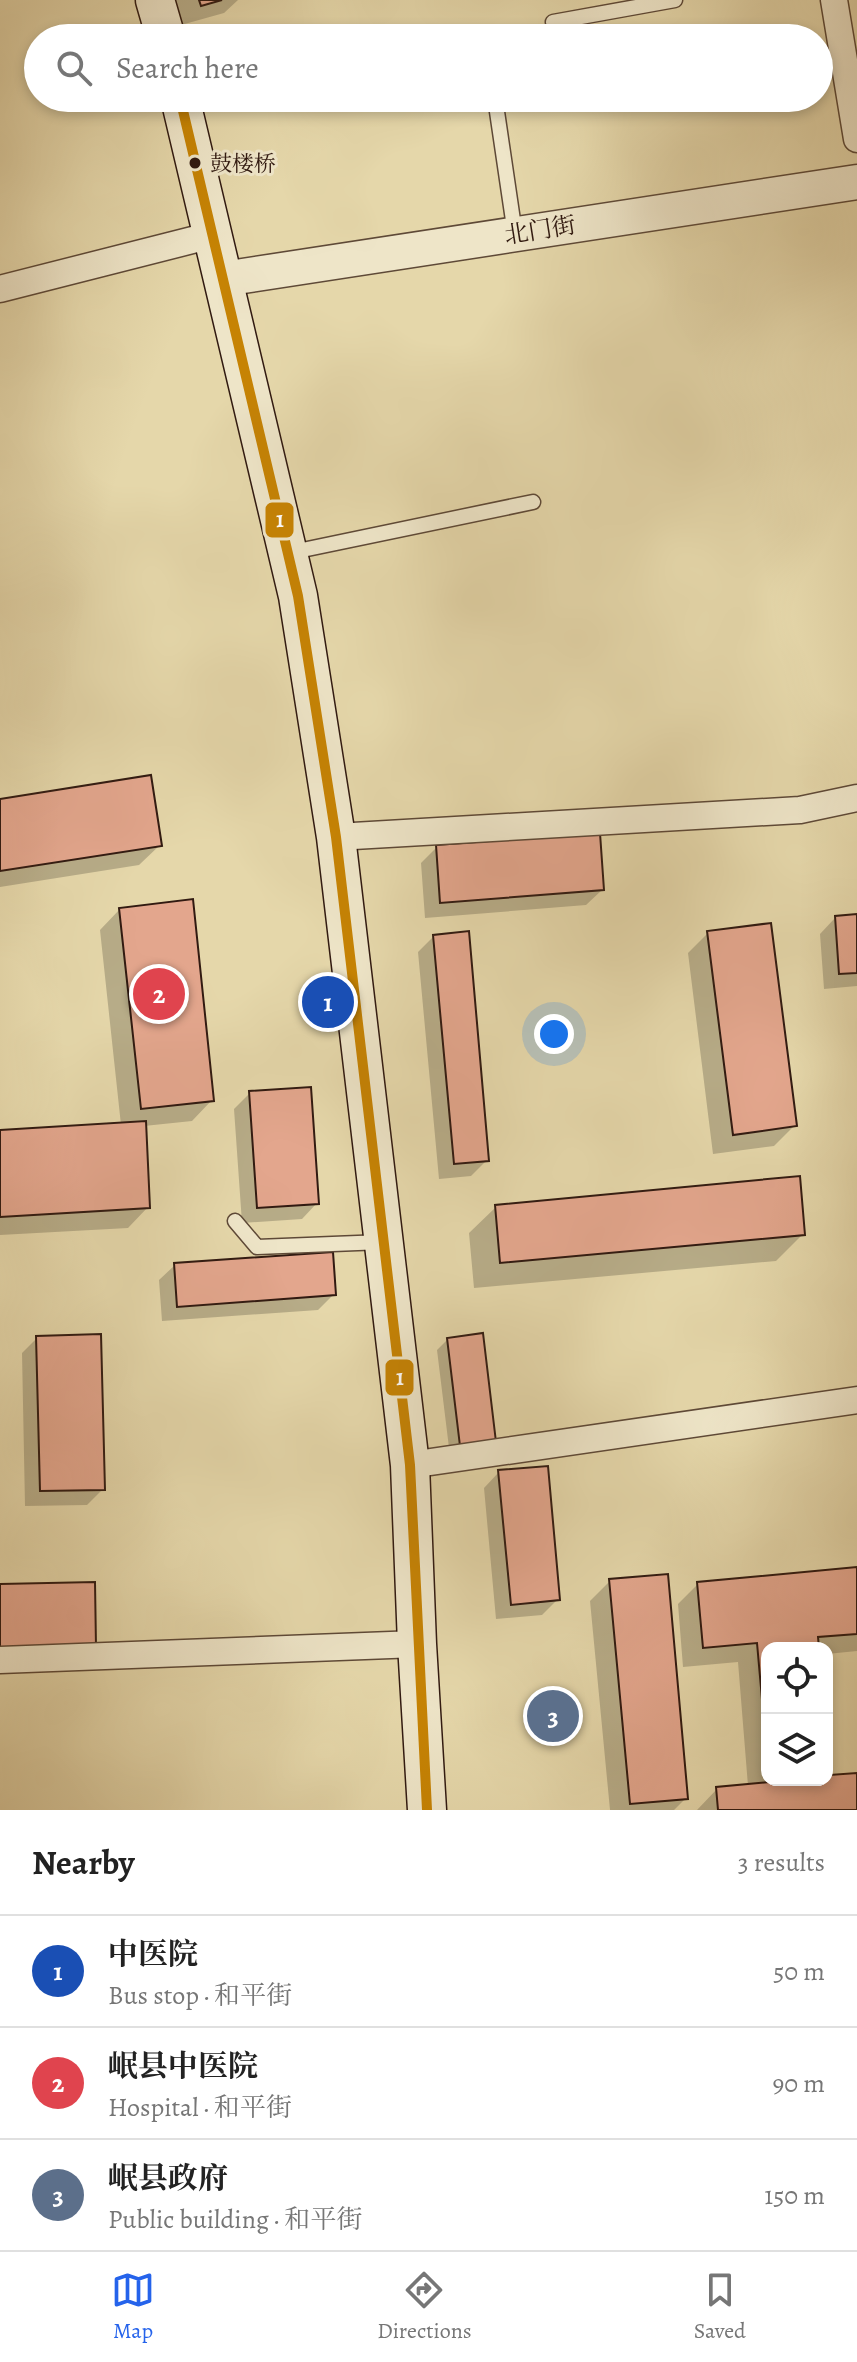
<!DOCTYPE html>
<meta charset="utf-8">
<style>
body{margin:0;font-family:Alegreya,"Noto Serif SC",serif;background:#f6f6f6;color:#222}
.controls{position:absolute;right:24px;bottom:24px;display:grid;overflow:hidden;border-radius:16px;box-shadow:0 4px 12px #0003}
.controls button{width:72px;height:72px;display:grid;place-items:center;padding:0;border:0;border-bottom:2px solid #e0e0e0;background:#fff;color:#222;font:40px sans-serif}
.you{position:absolute;left:554px;top:1034px;width:28px;height:28px;margin:-20px;border:6px solid #fff;border-radius:50%;background:#1a73e8;box-shadow:0 0 0 12px #1a73e833}
.badge{display:grid;place-items:center;width:52px;height:52px;border-radius:50%;background:#2563eb;color:#fff;font-size:26px;font-weight:700}
.pin{position:absolute;translate:-50% -50%;border:4px solid #fff;box-shadow:0 2px 8px #0006}
.list{margin:0;padding:0;list-style:none}
h2{display:flex;justify-content:space-between;align-items:center;height:104px;margin:0;padding:0 32px;font-size:34px}
h2 small{font-size:26px;font-weight:400;color:#767676}
.list li{display:grid;grid-template-columns:52px 1fr auto;gap:24px;align-items:center;box-sizing:border-box;height:112px;padding:0 32px;border-top:2px solid #e0e0e0}
.list b{display:block;font-size:30px;white-space:nowrap}
.list p{margin:0;font-size:26px;white-space:nowrap;color:#767676}
.list em{font-size:26px;font-style:normal;color:#767676}
.icon{flex:none;width:44px;height:44px;fill:none;stroke:currentColor;stroke-width:2;stroke-linecap:round;stroke-linejoin:round}
.map{position:relative;flex:none;width:857px;height:1810px;overflow:hidden}
.search{position:absolute;background:#fff;box-shadow:0 4px 12px #0003;left:24px;right:24px;top:24px;height:88px;display:flex;align-items:center;gap:20px;box-sizing:border-box;padding:0 28px;border-radius:44px;color:#767676;font-size:30px}
.sheet{height:440px;background:#fff}
nav{display:flex;justify-content:space-around;align-items:center;box-sizing:border-box;height:112px;border-top:2px solid #e0e0e0;background:#fff;font-size:22px;color:#767676}
nav a{display:grid;justify-items:center;gap:4px}
nav .on{color:#2563eb}
.map>svg:first-child{display:block}
.shadow{fill:#0003}
.building{fill:#e3a68d;stroke:#311a11;stroke-width:2}
.lines{fill:none;stroke-linecap:round;stroke-linejoin:round}
.service-casing{stroke:#5e4937;stroke-width:17}
.minor-casing{stroke:#5e4937;stroke-width:29}
.tertiary-casing{stroke:#5e4937;stroke-width:37}
.secondary-casing{stroke:#311a11;stroke-width:41}
.service{stroke:#eee5c8;stroke-width:14}
.minor{stroke:#eee5c8;stroke-width:26}
.tertiary{stroke:#eee5c8;stroke-width:34}
.secondary{stroke:#eee5c8;stroke-width:38}
.bus-1-casing{stroke:#eee5c8;stroke-width:16}
.bus-1{stroke:#c68304;stroke-width:10}
.bus-dot{fill:#311a11;stroke:#eee5c8;stroke-width:3}
.labels{text-anchor:middle;stroke-width:6;stroke-linejoin:round;paint-order:stroke}
.bus-label{font-size:22px;fill:#311a11;stroke:#eee5c8;text-anchor:start}
.street-label{font-size:24px;fill:#311a11;stroke:#eee5c8}
.line-badge{stroke:#eee5c8;stroke-width:3}
.badge-label{font-size:22px;text-anchor:middle;font-weight:bold;fill:#fff}
</style>
<div class="map">
<svg width="857" height="1810" viewBox="0 0 857 1810">
<rect width="100%" height="100%" fill="#e5d7aa"/>
<filter id="stains"><feTurbulence type="fractalNoise" baseFrequency=".0025" numOctaves="4"/><feColorMatrix values="0 0 0 0 .2 0 0 0 0 .09 0 0 0 0 .02 0 0 0 .5 -.17"/></filter>
<radialGradient id="worn" r=".72"><stop offset=".6" stop-color="#630" stop-opacity="0"/><stop offset="1" stop-color="#630" stop-opacity=".3"/></radialGradient>
<path class="shadow" d="M174,0H238L224,13L181,25Z
M0,801L160,845L139,865L0,887Z
M437,847L602,890L586,905L425,918L421,863Z
M120,909L212,1100L192,1121L144,1126L148,1207L128,1228L0,1235V1132L121,1125L100,930Z
M857,916V986L824,989L820,934L835,918Z
M708,933L794,1126L774,1146L713,1154L688,953Z
M433,937L487,1160L471,1176L439,1179L418,952Z
M250,1093L317,1203L302,1219L242,1223L234,1109Z
M496,1207L803,1234L776,1261L474,1288L469,1233Z
M175,1265L333,1295L318,1310L162,1321L159,1280Z
M37,1338L103,1489L87,1505L25,1506L22,1353Z
M448,1339L494,1441L450,1456L437,1350Z
M499,1472L558,1599L542,1615L496,1619L484,1488Z
M857,1569V1651L827,1654V1648H767V1780H827V1761L829,1778L857,1775V1810H697L717,1789L748,1786L738,1662L683,1667L678,1604L698,1584Z
M610,1581L686,1798L674,1810H610L590,1601Z"/>
<path class="building" d="M199,0H222L201,6Z
M151,775L162,846L0,871V799Z
M600,833L604,890L440,903L436,845Z
M193,899L214,1101L141,1109L119,908Z
M857,914V973L839,974L835,916Z
M771,923L797,1126L733,1135L707,931Z
M469,931L489,1161L454,1164L433,935Z
M311,1087L319,1204L257,1208L249,1091Z
M146,1121L150,1208L0,1217V1130Z
M800,1176L805,1235L500,1263L495,1205Z
M333,1252L336,1295L177,1307L174,1263Z
M483,1333L496,1442L460,1446L447,1338Z
M101,1334L105,1490L40,1491L36,1336Z
M548,1466L560,1600L511,1605L498,1470Z
M857,1567V1634L818,1637L819,1648H767V1755L757,1643L703,1648L697,1582Z
M668,1574L688,1799L630,1804L609,1579Z
M95,1582L96,1647L0,1649V1584Z
M827,1739L830,1775L857,1773V1810H718L716,1787L769,1782V1780H827Z"/>
<g class="lines">
<g class="service-casing">
<path id="service" d="M553,22L675,0
M495,98L515,234
M288,553L533,502
M235,1221L257,1247L383,1242"/>
</g>
<g class="minor-casing">
<path id="minor" d="M834,0L857,139
M0,289L212,235
M336,837L800,810L857,798
M410,1465L857,1400
M0,1660L417,1644"/>
</g>
<g class="tertiary-casing">
<path id="tertiary" d="M223,279L857,182"/>
</g>
<g class="secondary-casing">
<path id="secondary" d="M155,0L166,38
M180,98L298,596L336,837L410,1465L417,1644L427,1810"/>
</g>
<use href="#service" class="service"/>
<use href="#minor" class="minor"/>
<use href="#tertiary" class="tertiary"/>
<use href="#secondary" class="secondary"/>
<g class="bus-1-casing">
<path id="bus-1" d="M180,98L298,596L336,837L410,1465L427,1810"/>
</g>
<use href="#bus-1" class="bus-1"/>
</g>
<circle class="bus-dot" cx="195" cy="163" r="7"/>
<g class="labels">
<g class="bus-label">
<text x="210" y="171">鼓楼桥</text>
</g>
<g class="street-label">
<text transform="translate(540 230) rotate(-9)" y="8">北门街</text>
</g>
</g>
<g class="line-badge">
<rect x="264" y="501" width="31" height="38" rx="8" fill="#c68304"/>
<rect x="384" y="1358" width="31" height="39" rx="8" fill="#c68304"/>
</g>
<g class="badge-label">
<text x="280" y="527">1</text>
<text x="400" y="1385">1</text>
</g>
<rect width="100%" height="100%" filter="url(#stains)"/>
<rect width="100%" height="100%" fill="url(#worn)"/>
</svg>
<div class="controls">
<button><svg class="icon" aria-label="locate" viewBox="0 0 24 24"><circle cx="12" cy="12" r="6"/><path d="M12 2v4M12 18v4M2 12h4M18 12h4"/></svg></button>
<button><svg class="icon" aria-label="layers" viewBox="0 0 24 24"><path d="M12 4l9 5-9 5-9-5zM3 14l9 5 9-5"/></svg></button>
</div>
<div class="you"></div>
<div class="pin badge" style="left:328px;top:1002px;background:#1a4fb4">1</div>
<div class="pin badge" style="left:159px;top:994px;background:#e0444e">2</div>
<div class="pin badge" style="left:553px;top:1716px;background:#5c6f8a">3</div>
<div class="search"><svg class="icon" aria-label="search" viewBox="0 0 24 24"><circle cx="10" cy="10" r="6"/><path d="M15 15l6 6"/></svg>Search here</div>
</div>
<section class="sheet">
<h2>Nearby<small>3 results</small></h2>
<ul class="list">
<li><span class="badge" style="background:#1a4fb4">1</span><div><b>中医院</b><p>Bus stop · 和平街</p></div><em>50 m</em></li>
<li><span class="badge" style="background:#e0444e">2</span><div><b>岷县中医院</b><p>Hospital · 和平街</p></div><em>90 m</em></li>
<li><span class="badge" style="background:#5c6f8a">3</span><div><b>岷县政府</b><p>Public building · 和平街</p></div><em>150 m</em></li>
</ul>
</section>
<nav>
<a class="on"><svg class="icon" aria-label="map" viewBox="0 0 24 24"><path d="M3 6l6-2 6 2 6-2v14l-6 2-6-2-6 2zM9 4v14M15 6v14"/></svg>Map</a>
<a><svg class="icon" aria-label="directions" viewBox="0 0 24 24"><path d="M12 3l9 9-9 9-9-9zM9 14v-3h6M13 9l2 2-2 2"/></svg>Directions</a>
<a><svg class="icon" aria-label="saved" viewBox="0 0 24 24"><path d="M7 4h10v16l-5-4-5 4z"/></svg>Saved</a>
</nav>
